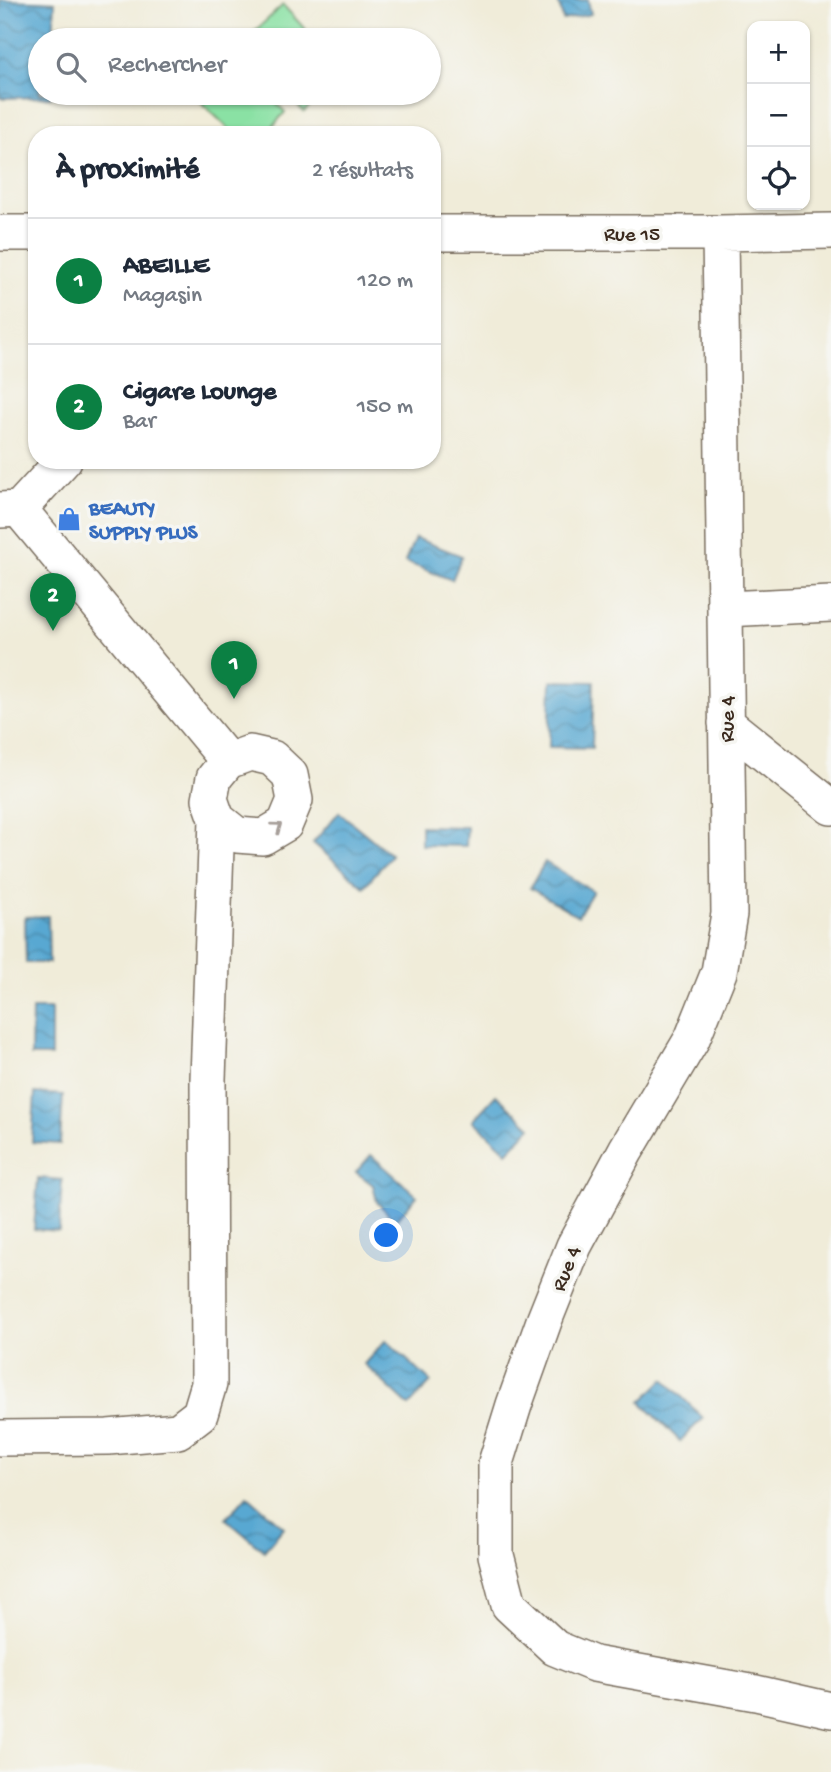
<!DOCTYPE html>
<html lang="fr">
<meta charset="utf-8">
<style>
body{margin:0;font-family:"Gochi Hand",sans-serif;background:#f2f2f3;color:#1f2937}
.controls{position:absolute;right:21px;top:21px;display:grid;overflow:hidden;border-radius:14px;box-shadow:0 2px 5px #0004}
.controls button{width:63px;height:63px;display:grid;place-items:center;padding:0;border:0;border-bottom:2px solid #e0e1e3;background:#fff;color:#1f2937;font:35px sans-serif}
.you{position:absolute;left:387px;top:1236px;width:24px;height:24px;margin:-18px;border:5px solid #fff;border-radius:50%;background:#1a73e8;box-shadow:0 0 0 10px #1a73e833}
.badge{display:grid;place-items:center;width:46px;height:46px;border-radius:50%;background:#0b8043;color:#fff;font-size:23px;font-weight:700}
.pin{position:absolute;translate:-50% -58px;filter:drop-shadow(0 2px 4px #0008)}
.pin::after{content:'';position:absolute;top:37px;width:24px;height:21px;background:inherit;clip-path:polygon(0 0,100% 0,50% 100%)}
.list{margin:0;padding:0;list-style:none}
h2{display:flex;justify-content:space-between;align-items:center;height:91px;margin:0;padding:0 28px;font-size:30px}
h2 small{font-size:23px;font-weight:400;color:#747a83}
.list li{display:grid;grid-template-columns:46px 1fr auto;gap:21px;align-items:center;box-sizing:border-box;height:126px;padding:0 28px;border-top:2px solid #e0e1e3}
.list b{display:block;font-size:26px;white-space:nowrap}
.list p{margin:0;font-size:23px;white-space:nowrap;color:#747a83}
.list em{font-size:23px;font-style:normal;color:#747a83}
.icon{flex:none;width:38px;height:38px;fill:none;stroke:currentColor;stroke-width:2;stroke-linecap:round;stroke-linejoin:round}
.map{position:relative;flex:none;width:831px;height:1772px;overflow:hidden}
.search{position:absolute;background:#fff;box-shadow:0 2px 5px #0004;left:28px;top:28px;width:413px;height:77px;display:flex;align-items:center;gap:18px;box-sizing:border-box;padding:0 24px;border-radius:38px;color:#747a83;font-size:26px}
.panel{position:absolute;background:#fff;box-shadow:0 2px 5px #0004;left:28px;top:126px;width:413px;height:343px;border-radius:28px}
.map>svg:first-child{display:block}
.pitch{fill:#8ae1a4;stroke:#628661;stroke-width:2}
.water{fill:url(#water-waves);stroke:#4a6978;stroke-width:2}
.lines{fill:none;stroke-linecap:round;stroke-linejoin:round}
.minor-casing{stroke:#7a6e5f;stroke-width:38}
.minor{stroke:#fff;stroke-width:35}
.oneway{stroke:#a79f9a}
.labels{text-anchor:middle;stroke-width:7;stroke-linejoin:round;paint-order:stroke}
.street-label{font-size:21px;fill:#3b2a1e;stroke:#f6f6f2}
.shop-label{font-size:21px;font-weight:bold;fill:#366cbe;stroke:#f6f6f2;text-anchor:start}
</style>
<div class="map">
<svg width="831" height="1772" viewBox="0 0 831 1772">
<defs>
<pattern id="water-waves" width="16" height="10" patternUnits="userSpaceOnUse" patternTransform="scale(1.75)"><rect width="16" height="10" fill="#58a8d2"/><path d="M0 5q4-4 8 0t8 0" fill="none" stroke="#4a89aa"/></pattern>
</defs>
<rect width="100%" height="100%" fill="#f6f6f2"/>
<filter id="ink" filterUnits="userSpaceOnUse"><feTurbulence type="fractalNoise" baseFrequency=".0143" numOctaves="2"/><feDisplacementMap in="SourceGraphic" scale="14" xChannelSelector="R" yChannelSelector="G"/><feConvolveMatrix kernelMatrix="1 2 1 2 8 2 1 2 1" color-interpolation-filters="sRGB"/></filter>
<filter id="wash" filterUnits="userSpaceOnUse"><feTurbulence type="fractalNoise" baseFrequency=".00686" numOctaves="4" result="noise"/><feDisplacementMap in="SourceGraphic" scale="28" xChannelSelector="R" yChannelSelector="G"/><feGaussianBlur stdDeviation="1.57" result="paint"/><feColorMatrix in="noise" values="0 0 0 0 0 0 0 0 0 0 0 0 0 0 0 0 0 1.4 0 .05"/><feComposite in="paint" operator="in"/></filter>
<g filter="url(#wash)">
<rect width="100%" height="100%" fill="#f0ecd9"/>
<path class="pitch" d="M283,5L315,40H245Z
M206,93H267L285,112L266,135H235L199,100Z
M286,93H323L304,112Z"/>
<path class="water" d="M0,0L55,2L53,40H40V93H51V97L0,98Z
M558,0H588L591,14L563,20Z
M415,538L462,556L452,580L405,562Z
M551,681L594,682L592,748L549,747Z
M339,812L391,855L364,887L313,843Z
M421,826L467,827L466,846L421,845Z
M545,862L593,891L578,916L530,888Z
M48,916L49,963H26L25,917Z
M32,1009H51V1056H31Z
M35,1093L63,1095L60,1144L32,1142Z
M496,1095L531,1127L507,1152L473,1120Z
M371,1155L417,1196L395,1221L377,1202L373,1185L356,1172Z
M38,1178L62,1180L59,1231L34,1229Z
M386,1340L431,1382L409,1406L364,1364Z
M664,1379L703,1418L680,1441L641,1402Z
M247,1495L284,1527L264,1551L226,1519Z"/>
</g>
<g filter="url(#ink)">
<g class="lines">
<g class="minor-casing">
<path id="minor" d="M0,233H37
M432,233H720L831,231
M720,233L729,914L719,972L692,1039L626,1150L574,1246L544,1321L514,1405L496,1463V1555L509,1605L555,1648L594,1664L756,1693L831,1710
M19,509L228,761
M0,510L19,509L64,460
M726,609L831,604
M726,723L831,807
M0,1438L108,1437L178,1431L200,1414L209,1384L208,1079L217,819L210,799L214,778L228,761L250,753L272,758L290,775L295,800L285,824L263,837L237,835L217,819"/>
</g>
<use href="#minor" class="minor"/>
</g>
<defs><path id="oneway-chevron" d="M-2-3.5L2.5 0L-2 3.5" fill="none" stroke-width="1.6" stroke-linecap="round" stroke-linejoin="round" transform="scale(1.75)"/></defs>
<use class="oneway" href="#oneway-chevron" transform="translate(277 827) rotate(-36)"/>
</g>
<defs>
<g id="shop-bare" transform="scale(1.89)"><path d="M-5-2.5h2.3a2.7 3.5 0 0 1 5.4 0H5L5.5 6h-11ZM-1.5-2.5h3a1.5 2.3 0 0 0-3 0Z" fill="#3f7fe0" stroke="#f6f6f2" stroke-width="2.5" paint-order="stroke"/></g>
</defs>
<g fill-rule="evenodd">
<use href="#shop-bare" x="69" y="519"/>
</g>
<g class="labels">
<g class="street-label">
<text x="632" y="240">Rue 15</text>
<text transform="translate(726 719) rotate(-90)" y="7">Rue 4</text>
<text transform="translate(565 1268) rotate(-68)" y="7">Rue 4</text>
</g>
<g class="shop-label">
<text x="89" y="514">BEAUTY<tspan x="89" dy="24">SUPPLY PLUS</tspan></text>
</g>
</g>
</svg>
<div class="controls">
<button>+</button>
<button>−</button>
<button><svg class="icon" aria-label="locate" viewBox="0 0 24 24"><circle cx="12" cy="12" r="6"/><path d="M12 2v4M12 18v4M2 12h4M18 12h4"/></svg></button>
</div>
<div class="you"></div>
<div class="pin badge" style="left:234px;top:699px">1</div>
<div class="pin badge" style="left:53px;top:631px">2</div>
<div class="search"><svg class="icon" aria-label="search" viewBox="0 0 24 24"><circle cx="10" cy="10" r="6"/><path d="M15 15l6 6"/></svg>Rechercher</div>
<section class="panel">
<h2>À proximité<small>2 résultats</small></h2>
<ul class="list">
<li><span class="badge">1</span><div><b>ABEILLE</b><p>Magasin</p></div><em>120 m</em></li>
<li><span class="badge">2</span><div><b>Cigare Lounge</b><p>Bar</p></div><em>150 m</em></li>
</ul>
</section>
</div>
